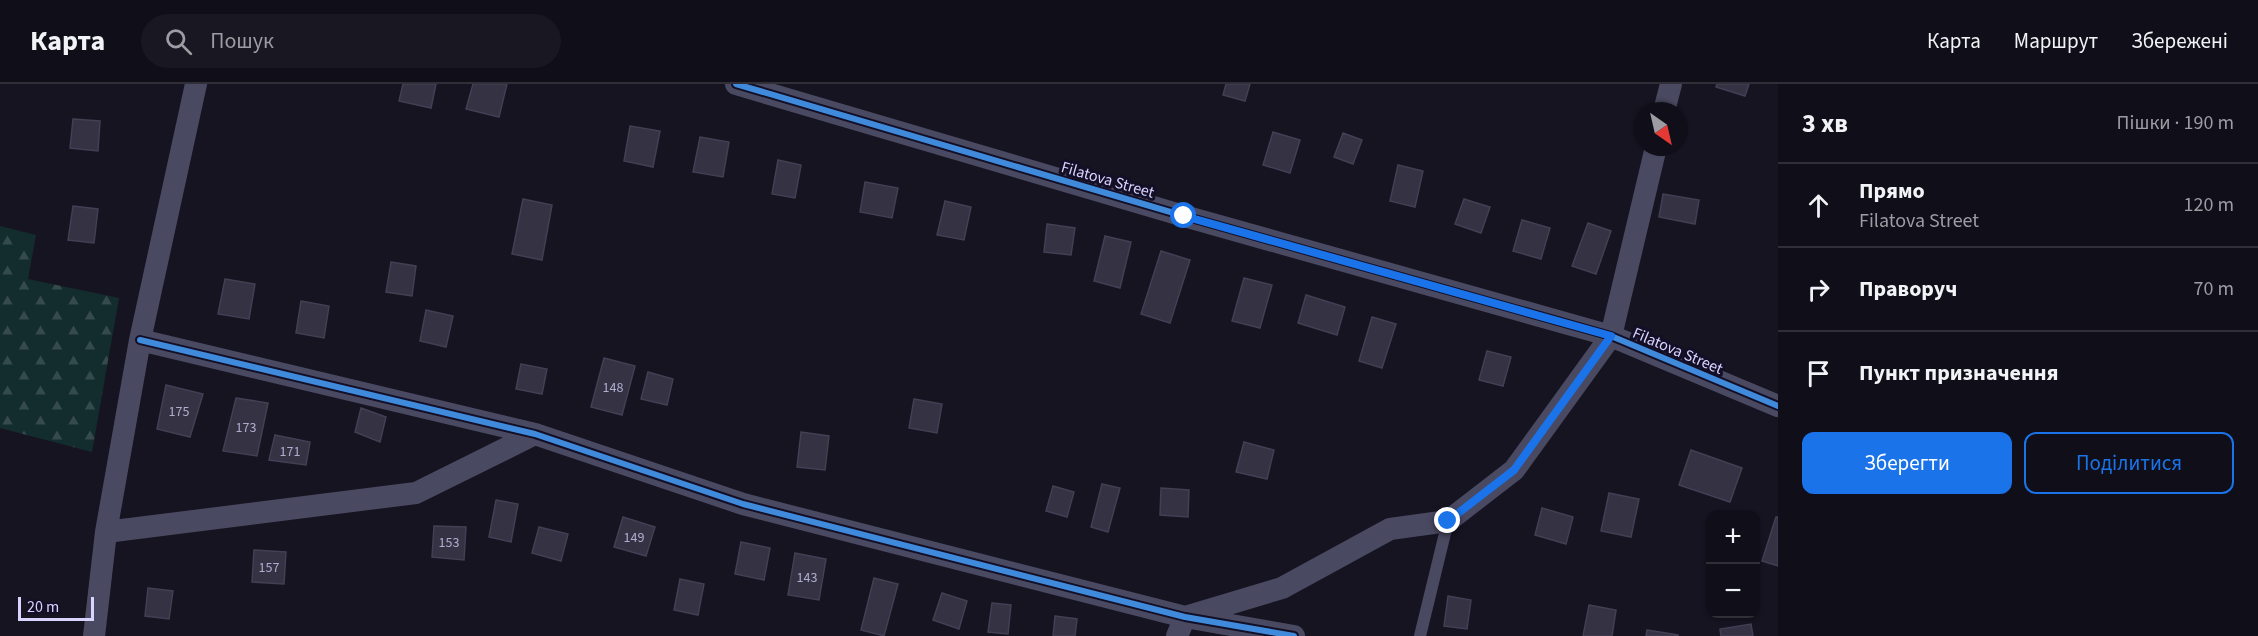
<!DOCTYPE html>
<html lang="uk">
<meta charset="utf-8">
<style>
body{margin:0;font-family:"Source Sans 3",sans-serif;background:#191822;color:#f1f3f6}
.controls{position:absolute;right:18px;bottom:18px;display:grid;overflow:hidden;border-radius:12px;box-shadow:0 2px 4px #0004}
.controls button{width:54px;height:54px;display:grid;place-items:center;padding:0;border:0;border-bottom:2px solid #302f38;background:#100f19;color:#f1f3f6;font:30px sans-serif}
.compass{position:absolute;left:1634px;top:18px;width:54px;height:54px;border-radius:50%;background:#100f19;box-shadow:0 2px 4px #0004;rotate:146deg}
.scale{position:absolute;left:18px;bottom:15px;width:76px;box-sizing:border-box;padding-left:6px;border:3px solid #d9d4ff;border-top:0;font-size:16px;line-height:21px;white-space:nowrap;color:#d9d4ff;-webkit-text-stroke:4px #130f26;paint-order:stroke}
.stop{position:absolute;width:18px;height:18px;margin:-14px;border:4px solid #1a73e8;border-radius:50%;background:#fff}
.stop.end{background:#1a73e8;border-color:#fff;box-shadow:0 2px 6px #0008}
.list{margin:0;padding:0;list-style:none}
h2{display:flex;justify-content:space-between;align-items:center;height:78px;margin:0;padding:0 24px;font-size:26px}
h2 small{font-size:20px;font-weight:400;color:#9c9ca2}
.list li{display:grid;grid-template-columns:39px 1fr auto;gap:18px;align-items:center;box-sizing:border-box;height:84px;padding:0 24px;border-top:2px solid #302f38}
.list b{display:block;font-size:22px;white-space:nowrap}
.list p{margin:0;font-size:20px;white-space:nowrap;color:#9c9ca2}
.list em{font-size:20px;font-style:normal;color:#9c9ca2}
.actions{display:flex;gap:12px;padding:18px 24px}
.actions a{flex:1;padding:14px 0;border:2px solid #1a73e8;border-radius:12px;text-align:center;font-size:21px;color:#1a73e8}
.actions .main{background:#1a73e8;color:#fff}
.icon{flex:none;width:33px;height:33px;fill:none;stroke:currentColor;stroke-width:2;stroke-linecap:round;stroke-linejoin:round}
.map{position:relative;flex:none;width:1778px;height:552px;overflow:hidden}
header{display:flex;align-items:center;gap:36px;box-sizing:border-box;height:84px;padding:0 30px;background:#100f19;border-bottom:2px solid #302f38}
header strong{font-size:28px}
nav{display:flex;gap:33px;margin-inline-start:auto;font-size:21px}
.search{width:420px;height:54px;background:#191822;display:flex;align-items:center;gap:15px;box-sizing:border-box;padding:0 21px;border-radius:33px;color:#9c9ca2;font-size:22px}
main{display:flex}
aside{flex:1;background:#100f19}
.map>svg:first-child{display:block}
.forest{fill:url(#forest-firs)}
.building{fill:#343243;stroke:#433f54;stroke-width:1.5}
.lines{fill:none;stroke-linecap:round;stroke-linejoin:round}
.lane{stroke:#4a4962;stroke-width:12}
.street{stroke:#4a4962;stroke-width:22}
.cycleway-casing{stroke:#130f26;stroke-width:10}
.cycleway{stroke:#408adc;stroke-width:6}
.route{stroke:#1a73e8;stroke-width:8}
.labels{text-anchor:middle;stroke-width:6;stroke-linejoin:round;paint-order:stroke}
.number-label{font-size:14px;fill:#b0acd0}
.street-label{font-size:16px;fill:#d9d4ff;stroke:#130f26}
</style>
<header>
<strong>Карта</strong>
<div class="search"><svg class="icon" aria-label="search" viewBox="0 0 24 24"><circle cx="10" cy="10" r="6"/><path d="M15 15l6 6"/></svg>Пошук</div>
<nav><a>Карта</a><a>Маршрут</a><a>Збережені</a></nav>
</header>
<main>
<div class="map">
<svg width="1778" height="552" viewBox="0 0 1778 552">
<defs>
<pattern id="forest-firs" width="22" height="20" patternUnits="userSpaceOnUse" patternTransform="scale(1.5)"><rect width="22" height="20" fill="#132c2d"/><path d="M5 1l3.5 6h-7zM16 11l3.5 6h-7z" fill="#354a4c"/></pattern>
</defs>
<rect width="100%" height="100%" fill="#161421"/>
<path class="forest" d="M0,142L36,151L28,195L119,214L92,368L0,344Z"/>
<path class="building" d="M403,0H436L431,24L399,17Z
M473,0H507L499,33L466,25Z
M1226,0H1250L1245,17L1223,11Z
M1717,0H1749L1745,12L1716,3Z
M73,35L100,37L98,67L70,64Z
M630,42L660,47L653,83L624,77Z
M1273,48L1300,56L1290,89L1263,81Z
M1343,49L1362,56L1353,80L1334,73Z
M700,53L729,58L723,93L693,88Z
M778,76L801,81L795,114L772,110Z
M1398,81L1423,87L1415,123L1390,117Z
M865,98L898,104L892,134L860,128Z
M1663,110L1699,116L1695,140L1659,133Z
M523,115L552,121L542,176L512,170Z
M1464,115L1490,123L1481,149L1455,140Z
M945,117L971,123L964,156L937,151Z
M73,122L98,125L94,159L68,156Z
M1522,136L1550,144L1541,175L1513,167Z
M1588,139L1611,147L1596,190L1572,182Z
M1047,140L1075,144L1071,171L1044,168Z
M1105,152L1131,158L1120,204L1094,197Z
M1161,167L1190,176L1170,239L1141,230Z
M391,178L416,182L412,212L386,208Z
M1244,194L1272,201L1260,244L1232,237Z
M225,195L255,200L249,235L218,230Z
M1306,211L1345,223L1337,251L1298,239Z
M301,217L329,222L324,254L296,249Z
M426,226L453,232L446,263L420,257Z
M1372,233L1396,240L1382,284L1359,277Z
M1487,267L1511,273L1503,302L1479,296Z
M604,274L635,282L622,331L591,323Z
M521,280L547,285L542,310L516,305Z
M648,288L673,295L667,321L641,315Z
M166,301L203,310L190,353L157,345Z
M236,314L268,319L257,372L223,367Z
M914,315L942,320L937,349L909,344Z
M361,324L386,333L380,358L355,348Z
M801,348L829,352L825,386L797,383Z
M275,351L310,358L306,381L269,376Z
M1244,358L1274,366L1267,395L1236,388Z
M1691,366L1742,384L1730,418L1679,401Z
M1102,400L1120,404L1108,448L1091,443Z
M1053,402L1074,408L1067,433L1046,427Z
M1161,404L1189,406L1188,433L1160,431Z
M1609,409L1639,415L1631,453L1601,447Z
M496,416L518,420L511,458L489,453Z
M1542,424L1573,433L1566,460L1535,451Z
M623,433L655,443L646,472L614,463Z
M1776,433H1778V482L1762,477Z
M434,442L466,443L464,476L432,473Z
M539,443L568,450L561,477L532,469Z
M741,458L770,464L764,496L735,490Z
M254,466L286,468L284,500L252,498Z
M795,469L826,475L819,516L788,511Z
M874,494L898,500L884,552L861,546Z
M680,495L704,500L698,531L674,526Z
M148,504L173,507L169,535L145,532Z
M942,509L967,517L959,545L933,536Z
M1448,512L1471,516L1467,545L1444,542Z
M992,519L1011,521L1008,550L988,548Z
M1589,521L1616,526L1612,552H1583Z
M1055,532L1077,535L1075,552H1053Z
M1751,540L1753,552H1721L1720,545Z
M1647,546L1678,551V552H1646Z"/>
<g class="lines">
<path class="lane" d="M1420,552L1448,437"/>
<path class="street" d="M736,0L1184,132L1611,252L1778,322
M1664,27L1671,0
M140,256L535,350L743,420L1185,533L1294,552
M106,448L416,409L535,350
M94,552L106,448L140,256L196,0
M1177,552L1185,533L1282,504L1390,445L1448,437L1514,386L1611,252L1656,63"/>
<g class="cycleway-casing">
<path id="cycleway" d="M736,0L1184,132L1611,252L1778,322
M140,256L535,350L743,420L1185,533L1294,552"/>
</g>
<use href="#cycleway" class="cycleway"/>
</g>
<g class="lines">
<path class="route" d="M1184,132L1611,252L1514,386L1448,437"/>
</g>
<g class="labels">
<g class="number-label">
<text x="613" y="308">148</text>
<text x="179" y="332">175</text>
<text x="246" y="348">173</text>
<text x="290" y="372">171</text>
<text x="634" y="458">149</text>
<text x="449" y="463">153</text>
<text x="269" y="488">157</text>
<text x="807" y="498">143</text>
</g>
<g class="street-label">
<text transform="translate(1108 95) rotate(16)" y="6">Filatova Street</text>
<text transform="translate(1678 266) rotate(23)" y="6">Filatova Street</text>
</g>
</g>
</svg>
<div class="controls">
<button>+</button>
<button>−</button>
</div>
<svg class="compass" viewBox="-18 -18 36 36"><path d="M0-13l5 13h-10z" fill="#e53935"/><path d="M0 13l5-13h-10z" fill="#9c9ca2"/></svg>
<div class="scale">20 m</div>
<div class="stop" style="left:1184px;top:132px"></div>
<div class="stop end" style="left:1448px;top:437px"></div>
</div>
<aside>
<h2>3 хв<small>Пішки · 190 m</small></h2>
<ul class="list">
<li><svg class="icon" aria-label="ahead" viewBox="0 0 24 24"><path d="M12 20V5M6 11l6-6 6 6"/></svg><div><b>Прямо</b><p>Filatova Street</p></div><em>120 m</em></li>
<li><svg class="icon" aria-label="right" viewBox="0 0 24 24"><path d="M7 20v-9h11M14 6l5 5-5 5"/></svg><div><b>Праворуч</b></div><em>70 m</em></li>
<li><svg class="icon" aria-label="arrive" viewBox="0 0 24 24"><path d="M6 21V4h12l-3 4 3 4H6"/></svg><div><b>Пункт призначення</b></div></li>
</ul>
<div class="actions"><a class="main">Зберегти</a><a>Поділитися</a></div>
</aside>
</main>
